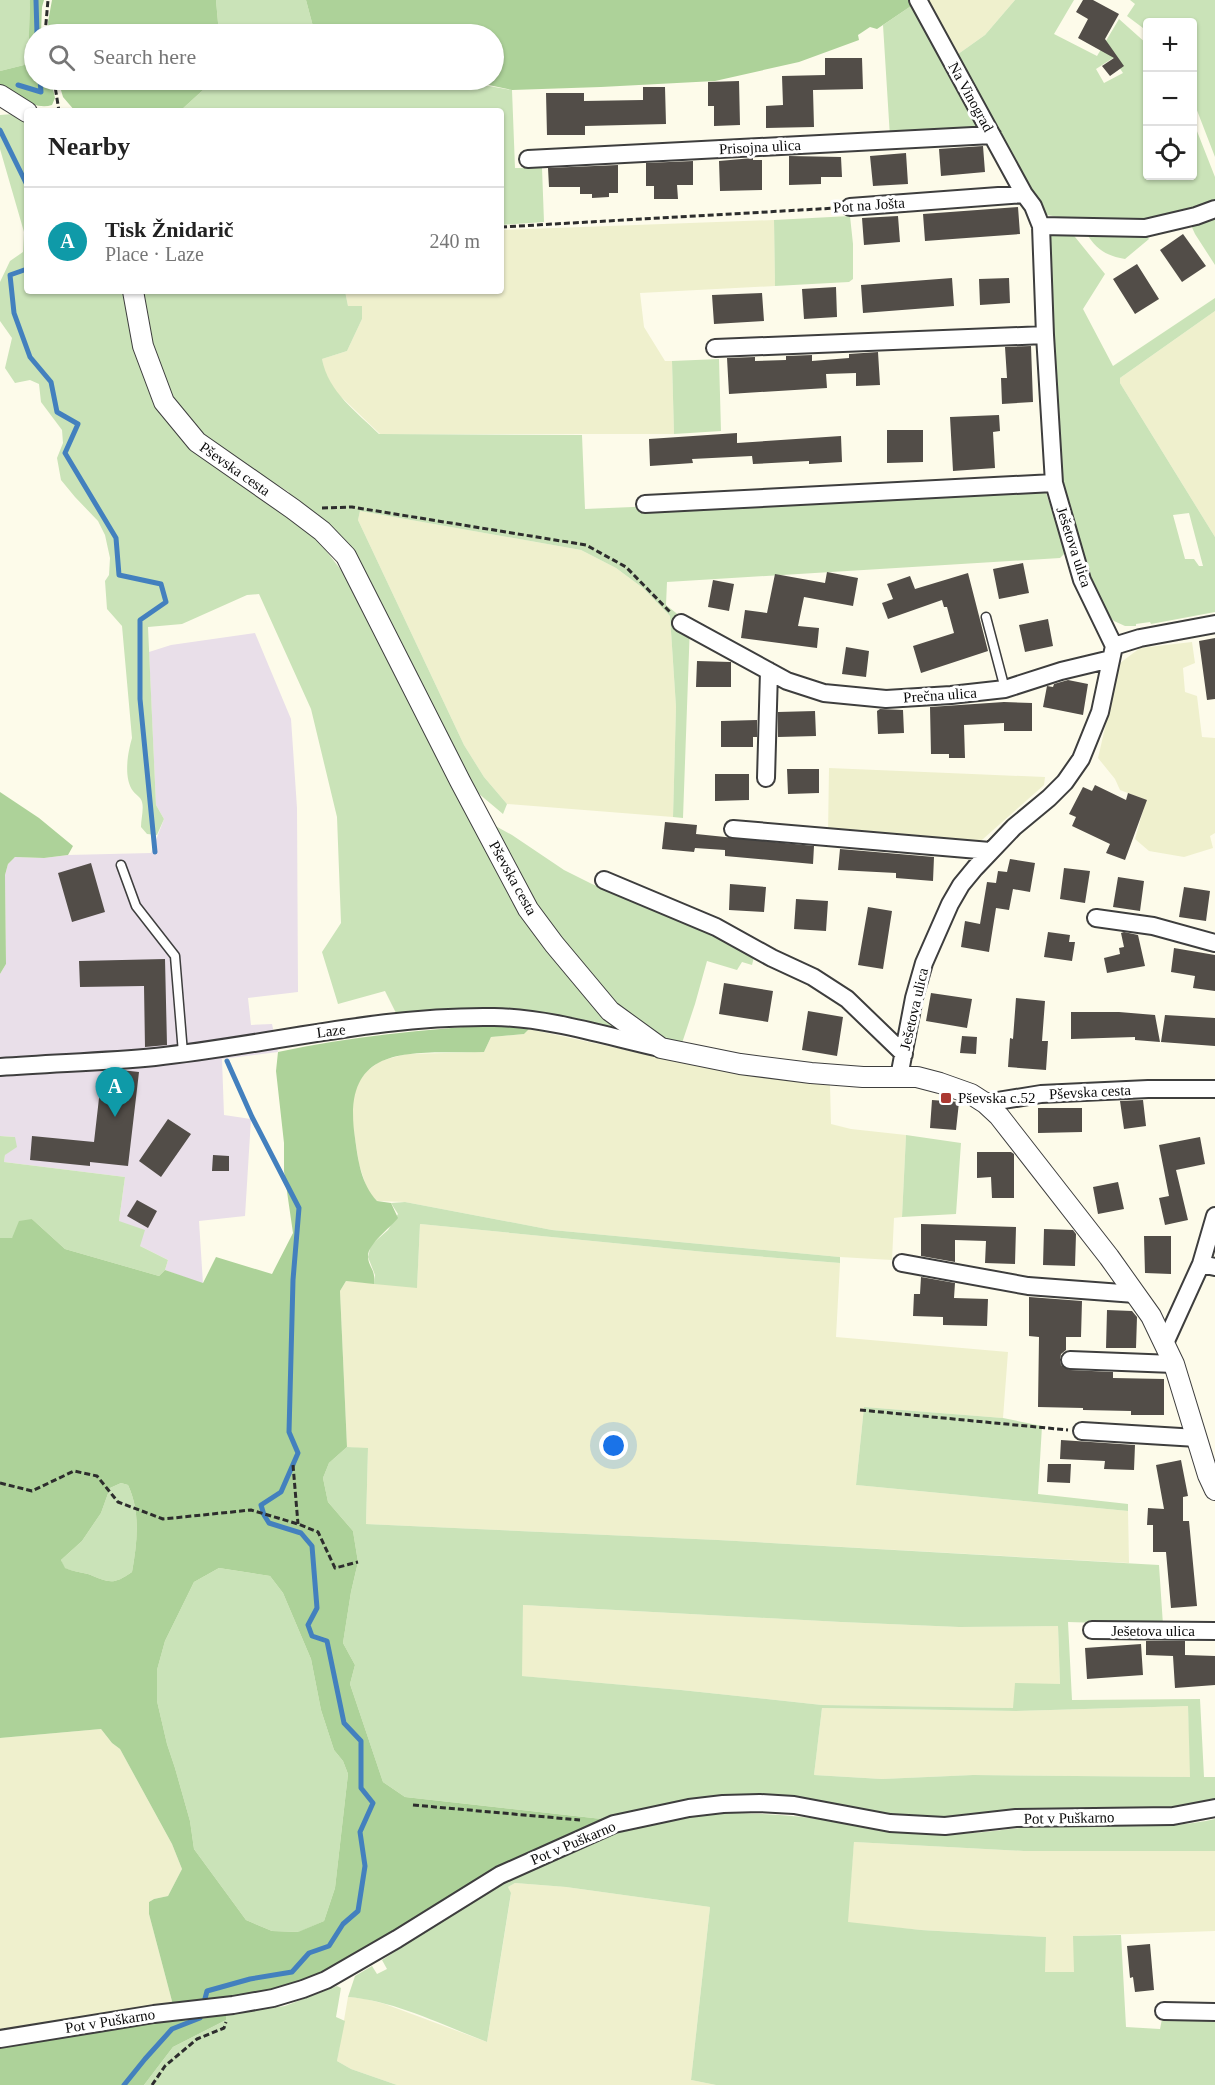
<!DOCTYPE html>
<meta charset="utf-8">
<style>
body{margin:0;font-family:"Times New Roman",serif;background:#f2f2f2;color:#222}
.controls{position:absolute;right:18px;top:18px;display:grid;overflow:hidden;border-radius:6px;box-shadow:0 2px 4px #0004}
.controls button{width:54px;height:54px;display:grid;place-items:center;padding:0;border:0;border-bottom:2px solid #e0e0e0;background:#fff;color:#222;font:30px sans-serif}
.you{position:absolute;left:614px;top:1446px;width:21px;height:21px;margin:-15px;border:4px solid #fff;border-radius:50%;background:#1a73e8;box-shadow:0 0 0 9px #1a73e833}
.badge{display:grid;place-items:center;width:39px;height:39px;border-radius:50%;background:#d93025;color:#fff;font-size:20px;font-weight:700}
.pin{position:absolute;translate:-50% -50px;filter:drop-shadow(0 2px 3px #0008)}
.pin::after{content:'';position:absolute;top:32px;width:21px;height:18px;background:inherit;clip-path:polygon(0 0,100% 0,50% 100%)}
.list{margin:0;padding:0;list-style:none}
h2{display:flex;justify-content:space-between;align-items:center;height:78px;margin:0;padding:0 24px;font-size:26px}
h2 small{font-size:20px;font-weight:400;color:#767676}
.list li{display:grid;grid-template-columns:39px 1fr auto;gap:18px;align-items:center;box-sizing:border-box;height:108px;padding:0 24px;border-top:2px solid #e0e0e0}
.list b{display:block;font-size:22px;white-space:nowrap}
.list p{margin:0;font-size:20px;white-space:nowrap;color:#767676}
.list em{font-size:20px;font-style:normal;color:#767676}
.icon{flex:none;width:33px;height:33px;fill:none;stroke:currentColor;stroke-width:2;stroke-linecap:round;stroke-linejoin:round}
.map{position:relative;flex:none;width:1215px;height:2085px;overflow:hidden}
.search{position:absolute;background:#fff;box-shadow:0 2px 4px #0004;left:24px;top:24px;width:480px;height:66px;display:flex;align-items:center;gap:15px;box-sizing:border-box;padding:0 21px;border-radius:33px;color:#767676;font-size:22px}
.panel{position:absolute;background:#fff;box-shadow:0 2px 4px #0004;left:24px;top:108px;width:480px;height:186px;border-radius:6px}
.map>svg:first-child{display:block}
.industrial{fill:#e9dfe9}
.farmland{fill:#eff0cd}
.green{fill:#cae3b8;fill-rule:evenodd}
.forest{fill:#add299;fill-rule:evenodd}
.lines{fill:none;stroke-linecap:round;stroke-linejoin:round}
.stream{stroke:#4380be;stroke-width:5}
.building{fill:#524d48}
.service-casing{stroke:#3e3e3e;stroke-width:11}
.minor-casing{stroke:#3e3e3e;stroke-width:20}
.tertiary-casing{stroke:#3e3e3e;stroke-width:22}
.path{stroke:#2d2d2d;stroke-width:3;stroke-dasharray:6 3;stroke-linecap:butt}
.service{stroke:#fff;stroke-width:8}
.minor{stroke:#fff;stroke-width:16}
.tertiary{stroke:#fff;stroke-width:20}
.poi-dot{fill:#ab3932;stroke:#fff;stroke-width:2}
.labels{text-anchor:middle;stroke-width:6;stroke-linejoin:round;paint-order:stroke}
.street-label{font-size:15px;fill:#0b0b0b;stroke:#fff}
.poi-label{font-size:15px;fill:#0b0b0b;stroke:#fff;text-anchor:start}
</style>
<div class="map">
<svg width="1215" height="2085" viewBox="0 0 1215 2085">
<rect width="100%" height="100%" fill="#fdfbea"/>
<path class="industrial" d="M255,633L291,719L297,808L298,992L248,998L251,1025L272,1024L278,1052L222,1059L224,1115L251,1119L245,1216L199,1221L203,1284L165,1270L168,1260L140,1246L119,1221L125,1177L4,1162L5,1155L15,1137L0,1136V974L6,964L5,875L8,864L15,857L44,858L68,855L151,853L164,819L156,805L149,652L171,645Z"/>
<path class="farmland" d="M922,0H1015L985,35L954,57Z
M774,220L775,286L640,293L644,327L665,361H672L674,434H380L333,389L324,373L322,359L347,351L362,319L348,306L345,291H501V230Z
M1215,311V537L1120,383V378Z
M360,511L581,550L616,568L643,588L670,616L676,707L673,817L507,804L484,777L464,745L358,520Z
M1192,642L1195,663L1183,668L1185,692L1197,696L1202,737L1215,738V833L1210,836L1213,848L1184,857L1149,851L1135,839L1146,800L1120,790L1115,779L1098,758L1120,663L1140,648Z
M829,768L972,774L1045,777L1044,785L974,847L828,834Z
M529,1029L723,1071L830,1085L831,1124L851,1129L906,1135L902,1217L894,1218L892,1260L840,1257L552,1230L405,1202L377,1201L368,1192L359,1164L352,1119L353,1097L358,1083L366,1072L380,1061L406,1054L484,1052L491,1037L524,1034Z
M420,1224L705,1252L840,1263L836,1337L1008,1352L1003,1418L864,1407L856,1485L1128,1511L1129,1563L718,1540L366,1524L368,1449L347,1447L340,1291L346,1281L417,1287Z
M523,1605L841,1622L959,1627L1058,1626L1060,1685L1013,1708L822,1705L681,1690L521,1676Z
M1188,1706L1191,1777L973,1775L882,1779L814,1775L822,1708L1016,1711Z
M101,1729L112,1743L120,1749L172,1844L182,1869L168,1896L154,1899L149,1902V1914L173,2005L0,2031V1738Z
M854,1842L1024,1851H1215V1931L1074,1936V1973L1045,1972V1937L921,1930L847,1923Z
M515,1883L566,1887L710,1907L691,2080L716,2085H397L351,2069L337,2061L348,1997L366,1999L385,2004L487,2042L511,1894L508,1887Z"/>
<path class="green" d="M0,0H30V2L28,64L0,71Z
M216,0H306L315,34H219Z
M1015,0H1074L1054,34L1097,56L1119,19L1147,44L1148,176H1192L1193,121L1215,177V203L1140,223L1075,220L1047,215L1040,208L954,57L985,35ZM1113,58L1123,73L1104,83L1096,69Z
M1130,0H1215V157L1193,100L1192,22H1148L1147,31L1127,16L1135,4Z
M914,4L981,127L890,137L883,25Z
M214,80H297L299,84L306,80L461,81L512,90L515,168H542L544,222L501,225V111H180Z
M13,114L27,122V291H124L134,350L149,391L157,405L193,449L210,463L314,535L351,583L481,818L512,835L564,870L592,884L683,921L754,957L752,965L742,962L737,970L707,961L695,1004L682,1043L520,1010L464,1009L396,1013L385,991L338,1004L322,952L341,923L337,817L311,709L259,594L247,595L182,624L148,627L156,805L164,819L157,835L147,834L141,827C141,819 144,809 142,802C141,797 136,795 133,791C123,777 128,752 132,738L122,626L107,609L105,581L109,575L110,558L105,535L98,521L75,497L61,480L57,458L63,443L62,430L41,402L39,384L30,380L15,383L5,368L12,338L0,321V282L10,261L23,252L24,232L0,149V115Z
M1215,214V265L1195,234L1190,223Z
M850,216L853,244V279L849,282L775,286L774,220Z
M1057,231L1071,232L1105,274L1083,309L1113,366L1215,298V311L1120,378V383L1215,537V612L1151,624L1150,622L1136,624V626H1125L1114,621L1105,612L1087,579L1059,478L1050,335L1049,237ZM1189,513L1203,566H1199L1194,559H1185L1173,515Z
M1090,231L1145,233L1149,239L1125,259C1108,256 1098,251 1088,236Z
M141,291H345L348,306H362V319L347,351L322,359C328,392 357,412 379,434L582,435L585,509L1045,490L1066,552L1060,558L667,582L666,605L690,624L683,818L673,817L676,707L670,616L643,588L616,568L581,550L360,511L358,520L464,745L484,777L507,804L503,814L478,793L467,779L367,576L290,497L289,492L279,486L276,489L198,432L170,394L150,341Z
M719,359L721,431L674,434L672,361Z
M906,1135L961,1143L956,1214L902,1217Z
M0,1136L15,1137L17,1147L5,1155L4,1162L125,1177L119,1221L145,1230L140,1246L168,1260L165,1270L159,1276L65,1249L32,1219L12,1238H0Z
M405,1202L552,1230L840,1257V1263L705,1252L420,1224L417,1288L374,1284L375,1275L368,1257L371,1245L388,1230L398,1214L391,1203Z
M864,1407L1003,1418L1042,1426L1038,1494L1128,1504V1511L856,1485Z
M347,1447L368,1448L366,1524L718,1540L1159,1565L1163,1625L1068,1622L1072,1700L1200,1699L1204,1777H1215V1800L1174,1808L918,1821L812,1802L611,1820L405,1797L383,1782L350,1684L355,1665L343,1643L351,1592L358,1562L353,1531L328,1502L323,1478L329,1463ZM523,1605L841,1622L959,1627L1058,1626L1060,1684L1015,1683L1013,1708L822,1705L681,1690L522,1676ZM1188,1706L1190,1777L973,1775L882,1779L814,1775L822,1708L1016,1711Z
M121,1483L128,1485C141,1513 137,1543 132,1572C112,1586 109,1582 88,1574C80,1572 72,1571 64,1568L61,1560L82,1541L101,1513L110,1488Z
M219,1568L270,1576L283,1593L311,1659L321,1710L334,1750L343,1761L348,1774L335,1888L324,1921L299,1932L272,1931L246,1920L194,1849L190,1821L175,1768L167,1744L157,1701V1670L165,1641L194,1582Z
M719,1813C757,1813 795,1815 833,1821C863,1825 892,1832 923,1834C972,1837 1020,1825 1069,1825C1117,1825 1168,1830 1215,1819V1851H1024L854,1842L848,1922L921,1930L1046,1937L1045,1972H1074L1073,1936L1121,1935L1126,2027L1160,2029L1162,2019H1215V2085H716L691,2080L710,1907L566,1887L515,1883L508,1887L511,1893L487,2042C442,2025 396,2001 348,1997L355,1976L372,1966L377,1974L387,1969L382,1960L501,1883L610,1834L646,1824L700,1814Z
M337,1986L341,1988L336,2017L345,2021L337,2061L351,2069L397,2085H144L173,2047L226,2020V2011L264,2009L285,2006Z"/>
<path class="forest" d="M30,0H44L42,7L41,34H34V80H51L55,98L52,105C34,111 15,94 0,85V71L28,64Z
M52,0H216L219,34H49L48,22Z
M306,0H912L914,4L877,29L870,27L858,35L859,40L799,62L715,81L601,87L512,90L479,83L461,81L430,82L421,80H494V34H315Z
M58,80H214L180,111H75L63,97Z
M0,792L39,818L73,846L68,855L44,858L15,857L8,864L5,875L6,964L0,974Z
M499,1024L529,1029L524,1034L491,1037L484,1052C415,1054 340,1039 355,1138C358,1160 361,1184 377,1201L391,1203L398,1218C390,1228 368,1244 368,1256C368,1267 376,1269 374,1284L346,1281L340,1291L347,1447L329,1463L323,1478L328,1502L353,1531L358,1562L351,1592L343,1643L355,1665L350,1684L383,1782L405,1797L611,1820L313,1979L264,1993L173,2005L149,1914V1902L154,1899L168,1896L182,1869L172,1844L120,1749L112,1743L101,1729L0,1738V1238H12L19,1221L32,1219L65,1249L159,1276L165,1270L203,1283L216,1257L272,1274L293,1233L284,1171V1143L276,1071L278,1052C351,1036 424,1030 499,1024ZM121,1483L128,1485C141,1513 137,1543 132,1572C112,1586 109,1582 88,1574C80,1572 72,1571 65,1568L61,1560L82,1541L101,1513L110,1488ZM219,1568L270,1576L283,1593L311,1659L321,1710L334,1750L343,1761L348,1774L335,1888L324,1921L298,1932L272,1931L246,1920L194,1849L190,1821L175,1768L167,1744L157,1701V1670L165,1641L194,1582Z
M226,2011V2020L173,2047L144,2085H0V2045Z"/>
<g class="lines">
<path class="stream" d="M36,0L37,34
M18,85L41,92L40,80
M0,130L27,185
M27,269L10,275L14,313L30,357L51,382L57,412L78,424L65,453L116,538L119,575L161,584L166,602L140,620V699L155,852
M124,2085L145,2059L172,2029L200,2018L207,1991L250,1979L292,1972L309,1953L329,1946L343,1924L358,1911L365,1866L360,1832L373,1803L361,1788V1741L344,1723L327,1641L312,1636L308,1625L317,1608L312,1546L301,1533L269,1523L264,1515L261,1505L281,1492L298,1453L289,1432L293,1280L299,1208L252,1117L227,1061"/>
</g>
<path class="building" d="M1083,0H1093L1119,14L1105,39L1124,66L1110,76L1102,66L1114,58L1078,38L1088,19L1076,12Z
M825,58H862L863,89L813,90L814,127L766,128V106L783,105L782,76L825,75Z
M739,81L740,125L714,126V106H708V82Z
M643,87H665L666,124L585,126V135H547L546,93H584V101L643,100Z
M983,146L985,172L941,176L939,149Z
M906,153L908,184L873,186L870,156Z
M789,156L841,157L842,177H821V184L789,185Z
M753,158V160H762V190L720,191L719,161Z
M693,161V185H677L678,199H654V186H646V163Z
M618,165V193H609V197L592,198V194H580V187H549L548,168Z
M1018,207L1020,234L925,241L923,214Z
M898,216L900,242L864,245L862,218Z
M1183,234L1206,266L1182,282L1160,250Z
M1137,264L1159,299L1135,314L1113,279Z
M952,278L954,306L863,313L861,285Z
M1009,278L1010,303L980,305L979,279Z
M836,287L837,317L804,319L802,289Z
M762,293L764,321L714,324L712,295Z
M1031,346L1033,402L1002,404L1001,378H1007L1005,347Z
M878,352L880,385L856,386V373L826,374L827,388L729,394L727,358L755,357V361L786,360V356L812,355V361L849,358V354Z
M999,415L1000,431L993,432L995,468L953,471L950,417Z
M887,430H923V462L887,463Z
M737,433V443L841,436L842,462L809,464V461L753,464L752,456L692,459L693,463L650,466L649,439Z
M1023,563L1029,593L999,599L993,569Z
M827,572L858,578L853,606L804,597L798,626L819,628L817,648L741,638L745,610L767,613L775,574L825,583Z
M968,573L988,651L921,673L913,646L954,633L947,607H944L942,600L888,619L882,603L893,599L887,584L910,576L915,589Z
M713,580L734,584L729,611L708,607Z
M1048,619L1053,646L1025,652L1019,625Z
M1215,638V699L1207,700L1199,641Z
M846,647L869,651L866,677L842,674Z
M697,661L731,662V687H696Z
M1068,680L1088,684L1083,715L1043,707L1047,686L1053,687L1054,684Z
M1004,702L1032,703V731H1004V723L964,725L965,758H949V754H931L930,707Z
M880,709L903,710L904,733L878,734L877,711Z
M815,711L816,736L778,737V712Z
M757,720V737H753V747H721V721Z
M787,769H819V793L788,794Z
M715,774H749V800L715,801Z
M1095,785L1126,800L1128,793L1147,800L1125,860L1106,853L1110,844L1072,826L1076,817L1069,814L1083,787L1092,791Z
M665,822L697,825L696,834L814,846L813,864L725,856V850L695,848L694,852L662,849Z
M840,849L934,857L933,881L896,878V873L838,870Z
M1010,859L1035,863L1030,892L1013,889L1009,910L996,908L989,952L961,947L965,921L980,924L987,882L996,883L998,871L1007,872Z
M91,863L105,912L72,922L58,873Z
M1064,868L1090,871L1085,903L1060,899Z
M1118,877L1144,881L1140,911L1113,907Z
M730,884L766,887L764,912L729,910Z
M1184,887L1210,891L1206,921L1179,917Z
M796,899L828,901L826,931L794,929Z
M868,907L892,911L883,969L858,965Z
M1048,932L1070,935L1069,942H1075L1072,961L1044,957Z
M1124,932L1138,935L1145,966L1107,973L1104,958L1120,954L1119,948L1124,947L1121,933Z
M1174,948L1215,955V991L1193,988L1195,976L1171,972Z
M165,959L167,1045L145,1047L144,986L80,987L79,961Z
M724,983L773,991L768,1022L719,1014Z
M931,993L972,999L967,1028L926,1021Z
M1016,998L1045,1001L1042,1041H1048L1046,1070L1008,1067L1010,1038L1013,1039Z
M808,1011L843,1017L837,1056L802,1050Z
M1071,1012H1119L1155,1015L1160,1042L1135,1040V1037L1071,1039Z
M1165,1015L1215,1018V1046L1161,1042Z
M962,1036L977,1037L976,1054L960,1053Z
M121,1070L139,1072L128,1166L90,1162V1166L30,1160L32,1136L94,1142L102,1072Z
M932,1100L959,1102L956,1130L930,1128Z
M1143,1100L1146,1126L1124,1129L1120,1101Z
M1038,1108H1082V1132L1038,1133Z
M168,1119L191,1134L161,1177L139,1161Z
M1200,1137L1205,1164L1176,1170L1188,1220L1165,1225L1159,1198L1169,1196L1159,1145Z
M977,1152H1011L1014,1154V1198H992L991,1177L977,1178Z
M213,1155L229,1156V1171H212Z
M1118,1182L1124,1209L1098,1214L1093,1187Z
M137,1200L157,1211L148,1228L127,1216Z
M921,1224L1016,1227L1015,1264L985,1263L986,1241L955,1240V1262L921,1256Z
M1044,1229L1073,1230L1076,1234L1075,1266L1043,1265Z
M1144,1236H1171V1274L1145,1273Z
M921,1277L955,1283L954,1298L988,1299L987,1326L943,1325V1317L913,1316L914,1294H920Z
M1029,1297L1082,1301L1081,1337H1066V1350L1061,1354L1060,1359L1061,1365L1070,1370L1113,1372V1378L1164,1379V1415H1131V1411L1083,1410V1408L1038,1407L1039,1337L1029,1336Z
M1107,1310L1132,1311L1137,1317L1136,1348H1106Z
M1061,1440L1135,1445L1134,1470L1104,1469L1105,1461L1060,1459Z
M1181,1460L1188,1496L1183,1497V1521H1189L1197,1606L1171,1608L1166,1552H1153V1525H1147L1148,1508L1164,1509L1156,1465Z
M1048,1464H1071L1070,1483L1047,1482Z
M1146,1641H1185V1655L1215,1656V1685L1175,1688L1173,1656L1146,1655Z
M1141,1644L1143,1675L1087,1679L1085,1648Z
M1150,1944L1154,1990L1135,1992L1133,1977L1130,1978L1127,1946Z"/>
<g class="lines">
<g class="service-casing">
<path id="service" d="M986,617L1005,689
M121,865L136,906L175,956L183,1053"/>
</g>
<g class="minor-casing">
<path id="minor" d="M528,159L992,135
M850,207L1024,194
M1041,226L1145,228L1196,216L1215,209
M715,348L1045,335
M645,504L1054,483
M681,623L787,681L824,693L886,699L951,695L1005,689L1061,671L1111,659
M1114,646L1140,638L1215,624
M766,778L769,671
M733,829L990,851
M604,880L716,927L772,958L813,977L847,999L904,1054
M1096,918L1153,926L1215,943
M0,1067C51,1063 103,1062 155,1057C268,1045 380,1015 494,1017C550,1018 606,1036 660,1048
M899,1077L914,998L924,963L950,904L961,885L975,868L1014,827L1049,798L1065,782L1081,759L1100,712L1114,646L1082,580L1054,483L1045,335L1041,226L1033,206L1024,194L918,0
M985,1103L1041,1094L1148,1089H1215
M902,1263L1028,1286L1135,1294
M1201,1264L1215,1216
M1165,1343L1201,1264L1215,1267
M1070,1360L1174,1364
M1082,1431L1197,1438
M1092,1630L1215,1631
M1164,2011L1215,2012
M0,2039L154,2014L233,2005L273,1998L303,1989L326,1980L397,1939L500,1875L614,1824L689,1808L723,1804L760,1803L794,1805L890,1823L945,1826L1016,1818L1173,1816L1215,1808"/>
</g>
<g class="tertiary-casing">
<path id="tertiary" d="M0,95L27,112
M133,291L143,346L164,402L197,442L293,509L322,531L346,556L460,781L528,909L554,944L610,1011L661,1048L740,1064L811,1073L863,1077H917L940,1083L971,1094L985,1103L999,1116L1109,1257L1151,1316L1174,1364L1208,1475L1215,1490"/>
</g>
<path class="path" d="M45,34L48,0
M54,80L59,111
M501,227L836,208
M322,508L352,507L586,545L626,567L671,613
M860,1410L1068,1430
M293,1465L298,1524
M0,1483L32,1491L74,1471L97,1476L118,1502L163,1519L251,1510L298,1524L318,1532L335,1568L358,1562
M413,1805L580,1820
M152,2085L165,2066L197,2039L224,2028L226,2022"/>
<use href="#service" class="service"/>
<use href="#minor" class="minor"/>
<use href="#tertiary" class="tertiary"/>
</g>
<rect class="poi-dot" x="940" y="1092" width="12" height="12" rx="3"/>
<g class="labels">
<g class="street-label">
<text transform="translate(971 97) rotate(61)" y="5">Na Vinograd</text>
<text transform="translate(760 147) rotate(-3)" y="5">Prisojna ulica</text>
<text transform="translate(869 205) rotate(-4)" y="5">Pot na Jošta</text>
<text transform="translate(235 469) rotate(35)" y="5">Pševska cesta</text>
<text transform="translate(1074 547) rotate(72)" y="5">Ješetova ulica</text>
<text transform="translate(940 695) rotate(-4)" y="5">Prečna ulica</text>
<text transform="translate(513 878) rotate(61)" y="5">Pševska cesta</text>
<text transform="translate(914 1009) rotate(-77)" y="5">Ješetova ulica</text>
<text transform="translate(331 1031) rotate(-7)" y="5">Laze</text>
<text transform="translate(1090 1092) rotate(-3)" y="5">Pševska cesta</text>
<text x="1153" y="1636">Ješetova ulica</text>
<text transform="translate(1069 1818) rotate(-1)" y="5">Pot v Puškarno</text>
<text transform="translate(573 1843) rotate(-23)" y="5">Pot v Puškarno</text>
<text transform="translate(110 2021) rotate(-9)" y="5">Pot v Puškarno</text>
</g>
<g class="poi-label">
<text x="958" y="1103">Pševska c.52</text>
</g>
</g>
</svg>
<div class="controls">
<button>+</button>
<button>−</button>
<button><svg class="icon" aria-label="locate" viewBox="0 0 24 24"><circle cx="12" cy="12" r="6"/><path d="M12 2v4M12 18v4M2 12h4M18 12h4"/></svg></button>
</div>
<div class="you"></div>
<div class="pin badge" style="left:115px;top:1117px;background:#0f9aa8">A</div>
<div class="search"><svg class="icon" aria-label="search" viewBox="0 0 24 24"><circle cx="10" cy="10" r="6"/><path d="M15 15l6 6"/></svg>Search here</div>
<section class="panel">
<h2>Nearby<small></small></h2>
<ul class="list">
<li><span class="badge" style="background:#0f9aa8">A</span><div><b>Tisk Žnidarič</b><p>Place · Laze</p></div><em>240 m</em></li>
</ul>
</section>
</div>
